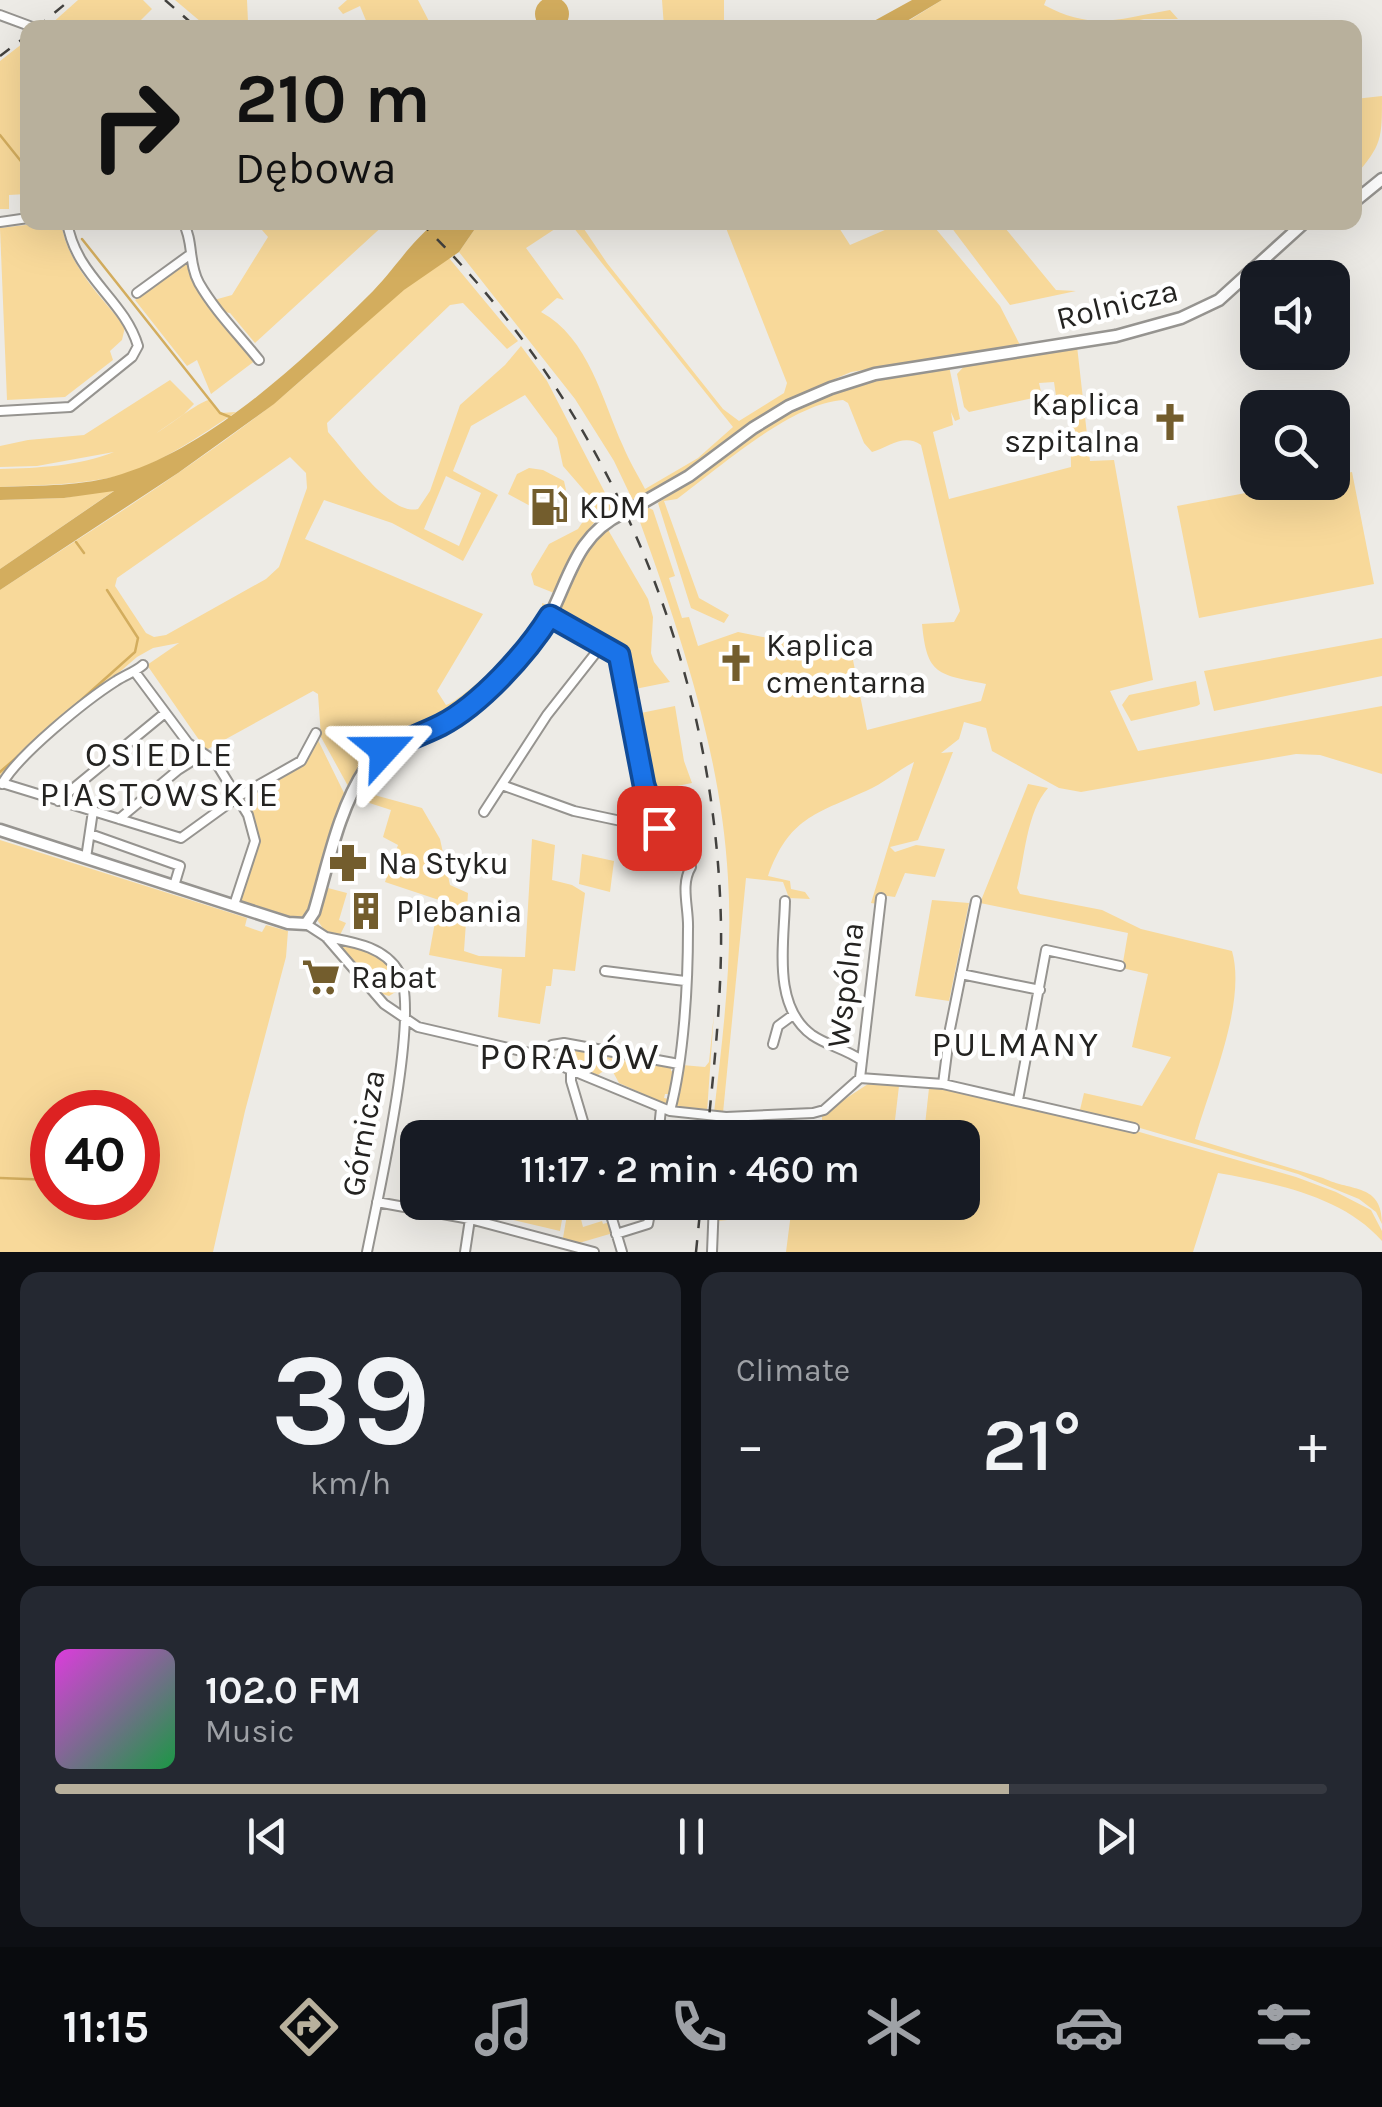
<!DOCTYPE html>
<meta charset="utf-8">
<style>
body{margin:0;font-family:Karla,sans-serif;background:#242831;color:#f1f3f6;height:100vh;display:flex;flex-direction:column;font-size:38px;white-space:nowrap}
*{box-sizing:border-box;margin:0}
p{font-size:32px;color:#9ea1a6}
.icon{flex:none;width:55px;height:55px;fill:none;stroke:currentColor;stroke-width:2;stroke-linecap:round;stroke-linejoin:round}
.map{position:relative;height:1252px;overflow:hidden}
.panel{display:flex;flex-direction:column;gap:20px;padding:20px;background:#0d0f14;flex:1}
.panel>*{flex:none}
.top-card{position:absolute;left:20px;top:20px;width:1342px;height:210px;border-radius:20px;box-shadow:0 10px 40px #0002;background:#b8b09c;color:#111;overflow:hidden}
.tools{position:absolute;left:1240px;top:260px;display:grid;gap:20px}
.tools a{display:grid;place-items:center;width:110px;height:110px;border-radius:20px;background:#171b24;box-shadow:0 10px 40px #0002;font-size:50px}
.speed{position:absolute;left:30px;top:1090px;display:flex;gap:20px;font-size:50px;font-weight:700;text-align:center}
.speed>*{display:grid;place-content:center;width:130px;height:130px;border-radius:50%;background:#171b24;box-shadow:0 10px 40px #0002;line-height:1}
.speed .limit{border:15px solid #d22;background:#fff;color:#111}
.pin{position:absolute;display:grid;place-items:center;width:85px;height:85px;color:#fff;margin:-42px;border-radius:20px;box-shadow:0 5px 15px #0006}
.me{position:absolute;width:110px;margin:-55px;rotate:66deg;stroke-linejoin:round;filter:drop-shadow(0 0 8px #0008)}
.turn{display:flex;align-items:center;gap:35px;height:210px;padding:0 50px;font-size:45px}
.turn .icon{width:130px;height:130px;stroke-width:2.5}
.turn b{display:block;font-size:70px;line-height:85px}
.big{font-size:75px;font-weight:600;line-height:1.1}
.panel .card{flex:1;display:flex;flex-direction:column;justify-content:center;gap:15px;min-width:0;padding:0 35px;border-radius:20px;background:#242831}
.panel .dial{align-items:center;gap:0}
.dial b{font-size:130px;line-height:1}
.song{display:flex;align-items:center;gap:30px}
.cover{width:120px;height:120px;border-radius:15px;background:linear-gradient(135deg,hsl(300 70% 55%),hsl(140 70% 35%))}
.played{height:10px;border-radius:5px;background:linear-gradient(90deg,#b8b09c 75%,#363941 75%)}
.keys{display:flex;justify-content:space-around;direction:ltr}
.heat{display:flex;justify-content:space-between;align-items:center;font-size:55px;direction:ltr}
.panel .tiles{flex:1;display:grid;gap:20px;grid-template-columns:1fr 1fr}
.card:last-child{grid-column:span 2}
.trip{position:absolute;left:400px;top:1120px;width:580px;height:100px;border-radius:20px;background:#171b24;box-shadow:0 10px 40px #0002;font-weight:600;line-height:100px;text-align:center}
.tabs{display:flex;height:160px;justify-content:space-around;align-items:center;background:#090b0e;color:#9ea1a6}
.tabs .icon{width:70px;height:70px}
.tabs .selected{color:#b8b09c}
.tabs b{font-size:45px;color:#f1f3f6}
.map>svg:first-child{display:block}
.green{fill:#f8d99a;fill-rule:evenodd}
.water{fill:#d3ad5e}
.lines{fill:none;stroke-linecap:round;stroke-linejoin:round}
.stream{stroke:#d3ad5e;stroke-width:2.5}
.street-casing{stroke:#969490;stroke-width:12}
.secondary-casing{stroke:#969490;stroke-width:15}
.street{stroke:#fff;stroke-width:8}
.secondary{stroke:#fff;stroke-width:10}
.rail{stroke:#43423f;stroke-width:2.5;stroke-dasharray:12 12;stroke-linecap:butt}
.route-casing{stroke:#114b97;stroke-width:25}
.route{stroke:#1a73e8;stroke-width:18}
.labels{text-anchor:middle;stroke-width:9;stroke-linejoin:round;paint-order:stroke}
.street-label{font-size:32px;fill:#242321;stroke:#fff}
.poi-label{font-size:32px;fill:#242321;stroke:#fff;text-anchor:start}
.neighbourhood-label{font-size:35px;letter-spacing:2.5px;fill:#242321;stroke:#fff}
.quarter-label{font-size:38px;letter-spacing:2.5px;fill:#242321;stroke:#fff}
</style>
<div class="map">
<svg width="1382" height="1252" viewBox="0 0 1382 1252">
<rect width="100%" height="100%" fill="#edebe6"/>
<path class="green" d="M 78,0 L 143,0 L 152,9 L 134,27 L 50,25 Z
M 175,0 L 247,0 L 248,22 L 253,27 L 207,27 Z
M 347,0 L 418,0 L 432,27 L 360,27 L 367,23 L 360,6 L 343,14 L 338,8 Z
M 662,0 L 724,0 L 724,20 L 698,27 L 664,27 Z
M 942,0 L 1046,0 L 1044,5 C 1093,31 1117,19 1170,10 L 1178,19 L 1144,19 L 1104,28 L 897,28 Z
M 27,40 L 27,198 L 26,194 L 9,195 L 9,209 L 0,209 L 0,61 Z
M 1382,96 C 1382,139 1382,145 1355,176 L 1355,99 Z
M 43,223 L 61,223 C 68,265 99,294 125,327 L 122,340 L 110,351 L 113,360 L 65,397 L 7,400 L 0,228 Z
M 256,223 L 386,223 L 255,343 L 230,313 L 224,312 L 214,300 L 232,295 L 268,237 Z
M 479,223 L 564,223 L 526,248 L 564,300 L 557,298 L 541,312 C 589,338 602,400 623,446 C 629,461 638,475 645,489 L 698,458 L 733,427 L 573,227 L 580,223 L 607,263 L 723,409 L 739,421 L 784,393 L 787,383 L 724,223 L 836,223 L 850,245 L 901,223 L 931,223 L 1000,306 L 1020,345 L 851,372 L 793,397 L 742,429 L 674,482 L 634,503 L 614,461 L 575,399 L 459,252 Z
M 948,223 L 1001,223 L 1056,290 L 1076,291 L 1010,305 Z
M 449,258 L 518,341 L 507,349 L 463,303 L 450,305 L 327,423 L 328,432 C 347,453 389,516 418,509 L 430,491 L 460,405 L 505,365 L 521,346 L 547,381 L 615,512 L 605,518 L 598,509 L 600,515 L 579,542 L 554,593 L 534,585 L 531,574 L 549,544 L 578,529 L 595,503 L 563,466 L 557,438 L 525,395 L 471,426 L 453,471 L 498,495 L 463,561 L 392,523 L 324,500 L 305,539 L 483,614 L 437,691 L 446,705 C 462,701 531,635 540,618 C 544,611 543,611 542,603 L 547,605 C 542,636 477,697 450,714 C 409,740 377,737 352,785 L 348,786 L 321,737 L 318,694 L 313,691 L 206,750 L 147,665 L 179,643 L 153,648 L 137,657 L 5,771 L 0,780 L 0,590 C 92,530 186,472 272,405 C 332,357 384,298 449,258 ZM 290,457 L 306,473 L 307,488 L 279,567 L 266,579 L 166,635 L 154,637 L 146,633 L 115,586 L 117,578 ZM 446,476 L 481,493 L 459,546 L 424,529 Z
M 186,260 L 195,283 L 256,360 L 211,394 L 197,360 L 187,366 L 135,300 Z
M 1077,346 L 1090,461 L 1114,460 L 1153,680 L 1110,691 L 1138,751 L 1382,706 L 1382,774 L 1320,755 L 1296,754 L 1081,792 L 1059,788 L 992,751 L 986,728 L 964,722 L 959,739 L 941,753 L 953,752 L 918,840 L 890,847 L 895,852 L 916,845 L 945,849 L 935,877 L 905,873 L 895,897 L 880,895 L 877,904 L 871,903 L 914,762 C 897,771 883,784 866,791 C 815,814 789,818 768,876 L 790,881 L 791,889 L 805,892 L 810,899 L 789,898 L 783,882 L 746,878 L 723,1113 L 714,1113 C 723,1034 733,957 728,878 C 721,752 679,629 636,511 L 645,506 L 653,510 L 675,576 L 669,578 L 682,618 L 689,617 L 698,646 L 738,632 L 852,655 L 867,730 L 981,701 L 986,684 C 938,674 927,676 922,624 L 954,622 L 960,611 L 921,445 C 904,433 889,447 872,452 L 864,443 L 848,403 L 843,400 C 792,403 719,468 677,499 L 664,501 L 699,598 L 729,615 L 724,623 L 691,608 L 658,503 C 669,495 684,487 697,478 C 741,445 781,409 834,390 C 871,377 910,372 949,366 L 960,419 L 955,421 L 951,412 L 953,425 L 933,432 L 949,499 L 1071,467 L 1070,398 L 1056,396 L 1054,382 L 1039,383 L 1042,396 L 969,412 L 964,407 L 957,374 L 967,363 Z
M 170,380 L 194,404 L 184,414 L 155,434 C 169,426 198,402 209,400 L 220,413 L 236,412 C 201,435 159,465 118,476 C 79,485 39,485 0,487 L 0,469 C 39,468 78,466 114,452 L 37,466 L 0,467 L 0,446 L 28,440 L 84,435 Z
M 529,468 L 543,470 L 564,481 L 566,490 L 558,496 L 541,493 L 534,508 L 508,494 L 517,474 Z
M 1352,472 L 1374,584 L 1199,618 L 1177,506 L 1298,483 L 1332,482 L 1333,476 Z
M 118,488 L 0,569 L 0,500 L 64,498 Z
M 607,528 L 648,599 L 653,617 L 651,653 L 654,662 L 670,682 L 630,690 L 625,653 L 560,617 L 557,610 L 586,546 Z
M 1382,638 L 1382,676 L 1214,711 L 1204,671 Z
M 1196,681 L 1200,704 L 1197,706 L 1131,721 L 1122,705 L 1129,695 Z
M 675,706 L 684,761 L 692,783 L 653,791 L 641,749 L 636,714 Z
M 317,738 L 346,797 L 308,911 L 302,918 C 283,920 255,913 241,900 L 258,835 L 247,802 L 251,792 L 306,762 Z
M 1028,784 L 1048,788 C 1026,813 1025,857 1017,888 L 1020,894 L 1102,910 L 1141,929 L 1232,951 C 1247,1004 1209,1088 1195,1139 L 1323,1178 C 1352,1192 1382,1183 1382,1224 L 1376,1212 L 1359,1199 L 1298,1174 L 1116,1121 L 1079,1114 L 1084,1093 L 1142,1106 L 1171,1057 L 1132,1047 L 1148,974 L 1122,968 L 1128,933 L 980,903 Z
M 356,790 L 422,808 L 440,839 L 450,885 L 468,893 L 464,951 L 479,956 L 525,957 L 532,839 L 555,845 L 552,880 L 572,885 L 585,893 L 575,971 L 553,969 L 551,986 L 546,986 L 540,1024 L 498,1017 L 502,969 L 429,955 L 439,900 L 385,882 L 398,845 L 383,837 L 391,810 L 354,798 Z
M 0,840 L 247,918 L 245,926 L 262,932 L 266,925 L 288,931 L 286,957 L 245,1111 L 213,1252 L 0,1252 ZM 138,1112 L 138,1198 L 52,1198 L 52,1112 Z
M 582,854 L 614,861 L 610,892 L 579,884 Z
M 324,887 L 347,893 L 339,920 L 346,923 L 339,937 L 324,930 L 318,921 Z
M 932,900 L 969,903 L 949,1001 L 915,996 Z
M 346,943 C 369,951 398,962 397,991 L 389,996 L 379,993 L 342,947 Z
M 714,1013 L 707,1112 L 677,1109 L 675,1106 L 682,1065 L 705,1067 L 709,1062 Z
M 565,1045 L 607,1057 L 671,1066 L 671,1071 L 676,1072 L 671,1094 L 665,1094 L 664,1098 L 669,1099 L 665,1104 L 619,1083 L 613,1072 L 616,1064 L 608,1059 L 606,1069 L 598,1075 L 561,1060 L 559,1049 Z
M 868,1084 L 899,1086 L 895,1120 L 925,1125 L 929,1088 L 953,1090 L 1136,1131 L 1296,1177 L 1336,1192 L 1371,1210 L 1382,1231 L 1382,1241 C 1343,1196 1274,1183 1218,1173 L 1193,1252 L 786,1252 L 791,1213 L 809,1203 L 962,1202 L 962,1138 L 822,1137 L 822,1114 Z
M 772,1121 L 771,1137 L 722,1138 L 723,1122 Z
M 495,1203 L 565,1203 L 560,1231 L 492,1215 Z
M 569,1203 L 577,1204 L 583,1227 L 602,1221 L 603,1224 L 610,1222 L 613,1233 L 579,1243 L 563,1238 Z
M 718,1203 L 768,1203 L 768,1216 L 717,1221 Z"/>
<path class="water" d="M535 14a17 17 0 1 1 34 0a17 17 0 1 1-34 0Z
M 912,0 L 942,0 L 897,27 L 863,27 Z
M 436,222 L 479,223 L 459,252 L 404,290 L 274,404 L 178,473 L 0,590 L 0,569 L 114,491 L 64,498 L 0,500 L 0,487 C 40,485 83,487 122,474 C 212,446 302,361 368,296 C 392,273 410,242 436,222 Z"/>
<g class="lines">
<path class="stream" d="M 0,135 L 28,170
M 1355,186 L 1362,187
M 82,239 L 220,413 L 230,417
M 76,542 L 84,553
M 61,718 L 135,652 L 138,638 L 107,590
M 0,772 L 33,743
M 0,1178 L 52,1180"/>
<g class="street-casing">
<path id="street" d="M 0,15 L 35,28
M 0,222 L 28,218
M 183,222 C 194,242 188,263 199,283 C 215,311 239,335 259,360
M 137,293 L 188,256
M 0,411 L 70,407 L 132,357 L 138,346 C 124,299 76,277 67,222
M 550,616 L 619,655 L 644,785 L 659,828
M 135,672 L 188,743 L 215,761 L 248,815 L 255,841 L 234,905
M 2,783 L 181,838 L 239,796 L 301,761 L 316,733
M 2,784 C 18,755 86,700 116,681 C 125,675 135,672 143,665
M 502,785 L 574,811 L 687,835 L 691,867 C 680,885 689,908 688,929 C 688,984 684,1058 670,1111
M 58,801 L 165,713
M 484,812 L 547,715 L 602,645
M 119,819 L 178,770 L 203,754
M 90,834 L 180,866 L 174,886
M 86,858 L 93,811
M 785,901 C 784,944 772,1006 812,1035 C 828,1046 846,1049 861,1060
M 306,924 L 326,937 L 384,1004 L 418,1027 L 530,1053 L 670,1111 L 726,1117 L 813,1113 L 824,1110 L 860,1078 L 943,1084 L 1134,1128
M 326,937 C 352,942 384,946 399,972 C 421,1011 377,1201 367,1252
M 605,971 L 685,981
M 961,974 L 1040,990
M 773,1044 L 778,1026 L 793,1015
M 542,1057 L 552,1045 L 564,1043 L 679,1064
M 571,1070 L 571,1081 L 588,1138
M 860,1078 L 881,898
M 943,1084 L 950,1029 L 976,901
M 1018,1100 L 1046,950 L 1120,966
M 658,1138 L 661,1109
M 719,1138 L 721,1117
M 377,1202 L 470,1219 L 594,1252
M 607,1202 L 622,1252
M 616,1234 L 648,1224 L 652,1202
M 465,1252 L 470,1219
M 712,1252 L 714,1202"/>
</g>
<g class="secondary-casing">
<path id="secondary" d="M 1355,201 L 1382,179
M 628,511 L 689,476 L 753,428 L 789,406 L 831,388 L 875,374 L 1116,336 L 1181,318 L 1219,300 L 1305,222
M 0,830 L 288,923 L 306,924 L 314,912 C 328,865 338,810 366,768 C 383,742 418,738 444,723 C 477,705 510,671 534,641 C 569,597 566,540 623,513"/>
</g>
<use href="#street" class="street"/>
<use href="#secondary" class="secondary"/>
<path class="rail" d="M 165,0 L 197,28
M 36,28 L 70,0
M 0,56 L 28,35
M 420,222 C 609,407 716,662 721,925 C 722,996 714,1067 707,1138
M 696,1252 L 701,1202"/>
</g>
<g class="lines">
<g class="route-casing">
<path id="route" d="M 384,750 C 403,741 423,734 441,725 C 480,705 527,653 550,616 L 619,655 L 644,785 L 659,828"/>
</g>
<use href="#route" class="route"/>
</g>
<defs>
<g id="church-bare" transform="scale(3)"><path d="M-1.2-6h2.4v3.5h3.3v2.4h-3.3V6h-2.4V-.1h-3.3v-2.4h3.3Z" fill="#735d2d" stroke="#fff" stroke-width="2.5" paint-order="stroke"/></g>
<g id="fuel-bare" transform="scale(3)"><path d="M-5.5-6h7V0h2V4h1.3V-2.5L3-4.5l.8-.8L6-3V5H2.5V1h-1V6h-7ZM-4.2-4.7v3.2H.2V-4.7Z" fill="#735d2d" stroke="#fff" stroke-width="2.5" paint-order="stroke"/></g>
<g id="pharmacy-bare" transform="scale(3)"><path d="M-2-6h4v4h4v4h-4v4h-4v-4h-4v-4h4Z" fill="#735d2d" stroke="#fff" stroke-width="2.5" paint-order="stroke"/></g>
<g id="building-bare" transform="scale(3)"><path d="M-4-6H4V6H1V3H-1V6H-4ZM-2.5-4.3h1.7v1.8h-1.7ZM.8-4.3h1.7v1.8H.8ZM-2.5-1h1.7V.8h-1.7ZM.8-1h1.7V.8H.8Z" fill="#735d2d" stroke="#fff" stroke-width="2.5" paint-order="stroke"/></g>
<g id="supermarket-bare" transform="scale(3)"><path d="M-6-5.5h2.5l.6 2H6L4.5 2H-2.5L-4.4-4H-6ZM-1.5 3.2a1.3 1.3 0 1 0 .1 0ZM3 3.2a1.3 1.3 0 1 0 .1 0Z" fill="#735d2d" stroke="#fff" stroke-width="2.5" paint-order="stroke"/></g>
</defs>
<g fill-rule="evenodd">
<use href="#church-bare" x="1170" y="422"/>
<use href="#fuel-bare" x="549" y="507"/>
<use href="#church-bare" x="736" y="663"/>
<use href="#pharmacy-bare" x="348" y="863"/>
<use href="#building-bare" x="366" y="911"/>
<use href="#supermarket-bare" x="321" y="977"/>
</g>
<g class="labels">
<g class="street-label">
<text transform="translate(1117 304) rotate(-14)" y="11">Rolnicza</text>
<text transform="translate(845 985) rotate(-83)" y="11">Wspólna</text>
<text transform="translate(363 1133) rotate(-80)" y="11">Górnicza</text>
</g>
<g class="poi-label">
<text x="1140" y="415" text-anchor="end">Kaplica<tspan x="1140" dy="37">szpitalna</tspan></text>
<text x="579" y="518">KDM</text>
<text x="766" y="656">Kaplica<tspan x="766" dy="37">cmentarna</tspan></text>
<text x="378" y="874">Na Styku</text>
<text x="396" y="922">Plebania</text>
<text x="351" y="988">Rabat</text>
</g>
<g class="neighbourhood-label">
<text x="160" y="766">OSIEDLE<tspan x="160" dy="40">PIASTOWSKIE</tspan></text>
<text x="1016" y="1056">PULMANY</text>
</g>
<g class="quarter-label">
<text x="570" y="1069">PORAJÓW</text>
</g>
</g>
</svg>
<div class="tools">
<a><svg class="icon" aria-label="sound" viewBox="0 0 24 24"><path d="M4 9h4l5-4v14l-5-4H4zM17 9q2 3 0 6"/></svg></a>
<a><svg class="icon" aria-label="search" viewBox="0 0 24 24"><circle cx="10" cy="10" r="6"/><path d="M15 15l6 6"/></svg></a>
</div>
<div class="speed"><div class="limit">40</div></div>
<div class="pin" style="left:659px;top:828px;background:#d93025"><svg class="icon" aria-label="arrive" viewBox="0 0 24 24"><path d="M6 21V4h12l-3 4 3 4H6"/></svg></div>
<svg class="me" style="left:384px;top:750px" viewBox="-20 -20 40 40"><path d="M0-17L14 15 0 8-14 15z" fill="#1a73e8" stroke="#fff" stroke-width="4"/></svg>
<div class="trip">11:17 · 2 min · 460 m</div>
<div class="top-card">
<div class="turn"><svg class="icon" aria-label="right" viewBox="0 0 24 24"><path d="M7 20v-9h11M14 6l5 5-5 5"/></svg><div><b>210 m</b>Dębowa</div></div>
</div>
</div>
<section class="panel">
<div class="tiles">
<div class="card dial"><b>39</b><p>km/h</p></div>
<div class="card"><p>Climate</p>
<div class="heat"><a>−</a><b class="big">21°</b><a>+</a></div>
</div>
<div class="card">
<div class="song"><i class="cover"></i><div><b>102.0 FM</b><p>Music</p></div></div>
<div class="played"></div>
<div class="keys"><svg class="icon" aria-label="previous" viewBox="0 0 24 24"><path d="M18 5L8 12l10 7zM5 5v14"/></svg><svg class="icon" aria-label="pause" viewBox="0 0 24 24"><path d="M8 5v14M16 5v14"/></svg><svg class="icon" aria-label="next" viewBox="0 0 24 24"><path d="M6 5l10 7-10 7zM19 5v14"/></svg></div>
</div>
</div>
</section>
<nav class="tabs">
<b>11:15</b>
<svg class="icon selected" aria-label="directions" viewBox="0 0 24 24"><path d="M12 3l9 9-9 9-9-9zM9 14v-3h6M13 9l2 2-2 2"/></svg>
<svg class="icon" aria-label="music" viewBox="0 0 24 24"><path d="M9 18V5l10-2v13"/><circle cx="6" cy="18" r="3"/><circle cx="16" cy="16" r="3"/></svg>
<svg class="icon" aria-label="phone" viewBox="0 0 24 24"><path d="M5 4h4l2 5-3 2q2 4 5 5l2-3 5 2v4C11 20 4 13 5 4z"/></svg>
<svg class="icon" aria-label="climate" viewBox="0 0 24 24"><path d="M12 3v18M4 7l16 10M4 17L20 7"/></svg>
<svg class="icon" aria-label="car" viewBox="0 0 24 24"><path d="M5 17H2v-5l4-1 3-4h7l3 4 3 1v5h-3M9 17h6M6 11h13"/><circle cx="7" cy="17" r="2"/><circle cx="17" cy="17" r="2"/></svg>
<svg class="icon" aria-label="filters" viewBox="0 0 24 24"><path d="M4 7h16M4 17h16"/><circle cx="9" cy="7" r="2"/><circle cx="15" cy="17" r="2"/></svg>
</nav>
